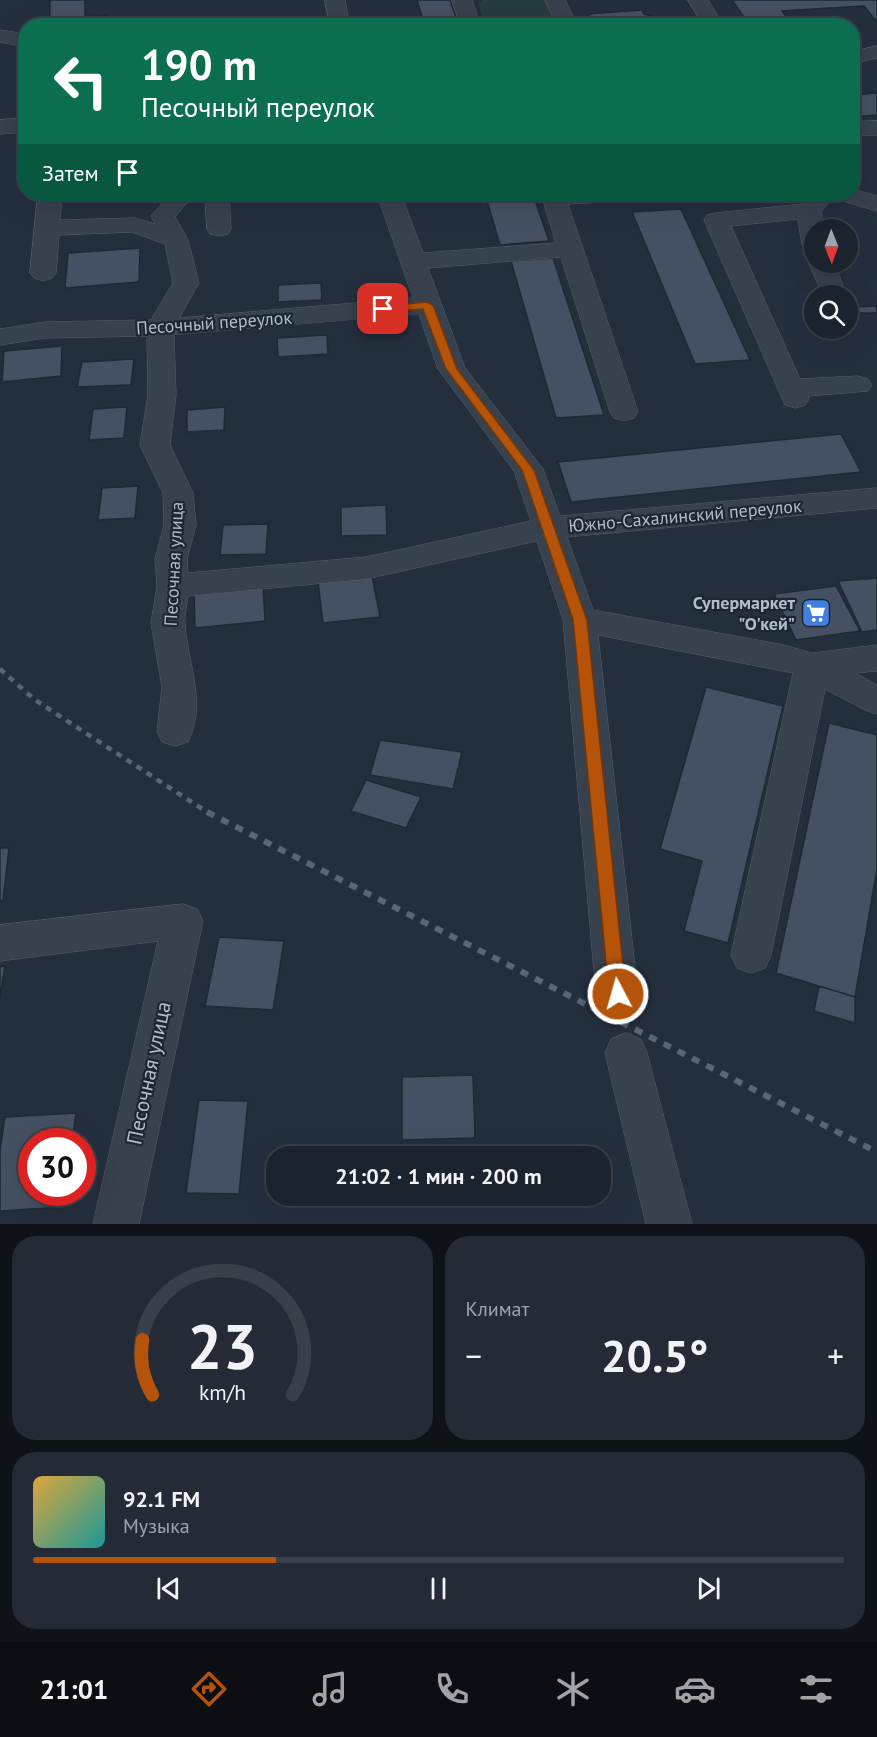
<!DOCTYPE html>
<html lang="ru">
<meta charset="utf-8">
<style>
body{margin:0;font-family:"PT Sans",sans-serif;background:#242b36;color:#f1f3f6;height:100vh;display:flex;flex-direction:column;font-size:22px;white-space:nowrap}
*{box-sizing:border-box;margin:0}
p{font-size:20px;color:#a0a4aa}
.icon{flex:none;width:33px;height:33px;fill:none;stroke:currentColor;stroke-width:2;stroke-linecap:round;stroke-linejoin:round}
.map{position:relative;height:1224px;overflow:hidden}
.drawer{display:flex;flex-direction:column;gap:12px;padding:12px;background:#0f1319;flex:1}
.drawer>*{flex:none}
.guide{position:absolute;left:18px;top:18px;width:842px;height:183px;border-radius:24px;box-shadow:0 6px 24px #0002,0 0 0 2px #39404a;background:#0b6e4f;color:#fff;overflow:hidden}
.needle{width:39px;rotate:179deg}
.controls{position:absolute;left:804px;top:219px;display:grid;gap:12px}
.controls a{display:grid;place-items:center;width:54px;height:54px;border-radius:50%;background:#1b232e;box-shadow:0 6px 24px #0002,0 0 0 2px #39404a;font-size:30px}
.speed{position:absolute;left:18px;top:1128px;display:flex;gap:12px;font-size:30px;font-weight:700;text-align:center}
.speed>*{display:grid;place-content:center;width:78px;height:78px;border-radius:50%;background:#1b232e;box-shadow:0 6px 24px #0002,0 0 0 2px #39404a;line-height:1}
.speed .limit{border:9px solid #d22;background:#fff;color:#111}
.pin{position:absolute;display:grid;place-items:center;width:51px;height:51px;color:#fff;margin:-26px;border-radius:12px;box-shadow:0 3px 9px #0006}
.me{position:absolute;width:66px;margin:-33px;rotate:354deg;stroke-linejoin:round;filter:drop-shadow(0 0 4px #0008)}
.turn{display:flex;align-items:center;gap:21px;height:126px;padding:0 24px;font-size:27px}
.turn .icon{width:78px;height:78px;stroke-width:2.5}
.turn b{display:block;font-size:42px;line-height:51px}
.then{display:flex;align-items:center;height:57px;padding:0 24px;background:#0003;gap:12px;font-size:22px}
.big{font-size:45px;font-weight:700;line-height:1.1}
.drawer .tile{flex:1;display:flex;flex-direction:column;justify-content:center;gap:9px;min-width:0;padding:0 21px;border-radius:24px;background:#242b36}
.drawer .dial{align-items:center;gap:0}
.dial svg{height:156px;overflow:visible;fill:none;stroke:#39404a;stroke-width:7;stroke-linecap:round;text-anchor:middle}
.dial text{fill:#f1f3f6;stroke:none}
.song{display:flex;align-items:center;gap:18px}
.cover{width:72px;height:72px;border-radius:9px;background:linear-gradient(135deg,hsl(40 70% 55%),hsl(180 70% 35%))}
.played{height:6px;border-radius:3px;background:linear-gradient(90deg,#b45309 30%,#39404a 30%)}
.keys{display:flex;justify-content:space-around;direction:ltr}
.heat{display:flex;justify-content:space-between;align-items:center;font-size:33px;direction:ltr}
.drawer .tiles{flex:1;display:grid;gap:12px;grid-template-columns:1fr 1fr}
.tile:last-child{grid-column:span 2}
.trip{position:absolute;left:266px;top:1146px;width:345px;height:60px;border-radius:24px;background:#1b232e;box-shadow:0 6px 24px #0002,0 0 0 2px #39404a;font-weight:700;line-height:60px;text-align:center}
.menu{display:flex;height:96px;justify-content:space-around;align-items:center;background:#0b0e12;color:#a0a4aa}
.menu .icon{width:42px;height:42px}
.menu .selected{color:#b45309}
.menu b{font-size:27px;color:#f1f3f6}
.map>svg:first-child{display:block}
.green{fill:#263c3f}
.building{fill:#455162;stroke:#1f2835;stroke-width:1.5}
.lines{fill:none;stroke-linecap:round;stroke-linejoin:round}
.minor-casing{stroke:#565f6c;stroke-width:1}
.minor{fill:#38414e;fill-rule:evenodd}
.rail-far1{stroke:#5a6575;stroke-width:4.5;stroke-dasharray:6 6;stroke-linecap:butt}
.rail{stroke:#5a6575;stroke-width:6;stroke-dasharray:8 8;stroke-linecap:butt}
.route{fill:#b45309;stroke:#753606;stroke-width:1.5}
.labels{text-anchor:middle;stroke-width:4.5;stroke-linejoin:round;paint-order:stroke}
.street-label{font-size:18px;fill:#b4bcc9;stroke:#1d2633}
.poi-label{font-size:18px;font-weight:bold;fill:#b4bcc9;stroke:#1d2633;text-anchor:end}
.near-street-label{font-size:21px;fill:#b4bcc9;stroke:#1d2633}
</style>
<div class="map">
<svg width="877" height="1224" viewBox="0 0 877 1224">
<rect width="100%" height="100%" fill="#242f3e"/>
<path class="green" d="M 483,0 L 544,0 L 556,25 L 486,25 L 478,4 Z"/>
<path class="building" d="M 50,0 L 85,0 L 85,17 L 107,15 L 108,26 L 72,26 L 72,19 L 50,21 Z
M 417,0 L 450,0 L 459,26 L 425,26 Z
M 732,0 L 877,0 L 877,22 L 864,6 L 782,11 L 793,26 L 750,26 Z
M 642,10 L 644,14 L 655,17 L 662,26 L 594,26 L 588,14 Z
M 877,93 L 877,115 L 852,117 L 852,95 Z
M 485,194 L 533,194 L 549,241 L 500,245 Z
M 685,194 L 732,194 L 734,196 L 688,199 Z
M 681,209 L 750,360 L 695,364 L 632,212 Z
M 140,248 L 139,282 L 65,288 L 68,253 Z
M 553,258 L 604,415 L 556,418 L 511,261 Z
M 321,283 L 322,300 L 278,302 L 278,285 Z
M 876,306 L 877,313 L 858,313 L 855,307 Z
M 327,335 L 328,354 L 278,357 L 277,338 Z
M 62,346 L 61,376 L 2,382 L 4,351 Z
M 134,359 L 131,385 L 77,387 L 82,362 Z
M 127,407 L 124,438 L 89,440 L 93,409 Z
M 225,407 L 224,430 L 187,432 L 187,410 Z
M 841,434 L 861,472 L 571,502 L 558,462 Z
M 138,486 L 135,518 L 98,520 L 102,488 Z
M 386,505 L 387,535 L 341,536 L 341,507 Z
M 268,524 L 266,554 L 220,555 L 223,525 Z
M 372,576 L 380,617 L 323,623 L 318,582 Z
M 877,578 L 877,630 L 862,632 L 838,581 Z
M 263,585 L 265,621 L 195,628 L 194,592 Z
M 836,586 L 860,631 L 796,640 L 774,594 Z
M 706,687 L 783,706 L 728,943 L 684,931 L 702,861 L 660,849 Z
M 829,723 L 877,735 L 877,869 L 855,997 L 776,973 Z
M 380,740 L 462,752 L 453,789 L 370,775 Z
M 366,780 L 421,797 L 406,828 L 351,811 Z
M 0,848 L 9,848 L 3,901 L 0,901 Z
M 219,937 L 284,941 L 273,1010 L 205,1006 Z
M 5,966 L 0,998 L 0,967 Z
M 819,986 L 855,997 L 855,1023 L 814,1011 Z
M 473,1075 L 475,1138 L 402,1140 L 402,1077 Z
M 199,1100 L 248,1101 L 239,1194 L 186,1193 Z
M 76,1113 L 72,1142 L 32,1142 L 32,1192 L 66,1192 L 64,1207 L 0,1211 L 0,1150 L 5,1117 Z"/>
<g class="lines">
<g class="minor-casing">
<path id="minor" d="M 325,0 L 345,0 L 350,26 L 330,26 Z
M 452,0 L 472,0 L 481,26 L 461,26 Z
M 545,0 L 565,0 L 578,26 L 558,26 Z
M 688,0 L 708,0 L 724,26 L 704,26 Z
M 0,30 L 26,34 L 26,47 L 0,42 Z
M 877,46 L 877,58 L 852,64 L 852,52 Z
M 26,118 L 26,132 L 0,134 L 0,120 Z
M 877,121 L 877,135 L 852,136 L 852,122 Z
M 852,189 L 877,196 L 877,211 L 836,199 L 834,196 L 821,212 L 824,230 L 814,230 L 814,252 L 805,250 L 802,245 L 798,219 L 731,226 L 800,379 L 858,376 L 868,379 L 872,385 L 868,391 L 808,396 L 809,399 L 805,405 L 795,408 L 785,405 L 704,220 L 707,215 L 716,213 L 802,204 L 811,194 L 852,194 Z
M 38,194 L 62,194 L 60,220 L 135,218 L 155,224 L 151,216 L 170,194 L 194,194 L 175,217 L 188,240 L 199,283 L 179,318 L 413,298 L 377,194 L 401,194 L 423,253 L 556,243 L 541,194 L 634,194 L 630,199 L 622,201 L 568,204 L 638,412 L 634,418 L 624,421 L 614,418 L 610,412 L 561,257 L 428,268 L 465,368 L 543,469 L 560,516 L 877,488 L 877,508 L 567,537 L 593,610 L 784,645 L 812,653 L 877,645 L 877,671 L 855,673 L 877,685 L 877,714 L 865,710 L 825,689 L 771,955 L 765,968 L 751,973 L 737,968 L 731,955 L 793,673 L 598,635 L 638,994 L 632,1007 L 617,1013 L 602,1007 L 596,994 L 563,620 L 537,541 L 366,579 L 188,596 C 187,605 184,615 185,625 C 188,663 207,705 188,742 L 175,746 L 162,742 L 157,732 L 162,687 L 151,623 L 157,586 L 155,559 L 164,525 L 163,493 L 140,445 L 148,395 L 147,336 L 45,338 L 0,345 L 0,329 L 45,322 L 151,320 L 173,283 L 165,244 L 132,232 L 59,235 L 56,273 L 52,278 L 43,281 L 34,278 L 30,273 ZM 419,314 L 438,369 L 514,471 L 531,521 L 366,557 L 188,573 L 187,559 L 196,525 L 193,493 L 170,445 L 176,395 L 174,335 Z
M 205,194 L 229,194 L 231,229 L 228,234 L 219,236 L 210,234 L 207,229 Z
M 814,256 L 814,262 L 834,262 L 843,286 L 839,291 L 830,294 L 821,291 L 808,262 Z
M 183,904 L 197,909 L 203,921 L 139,1224 L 93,1224 L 158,941 L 0,961 L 0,925 Z
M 626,1033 L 641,1039 L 647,1053 L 692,1224 L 646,1224 L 605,1053 L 611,1039 Z"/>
</g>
<use href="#minor" class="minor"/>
<path class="rail-far1" d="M 0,669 L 35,700 L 210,814"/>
<path class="rail" d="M 207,812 L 877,1152"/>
</g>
<path class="route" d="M 427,302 L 433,305 L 457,369 L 534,470 L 587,620 L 626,994 L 624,1000 L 618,1002 L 611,1000 L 609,994 L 573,620 L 522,470 L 446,369 L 423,309 L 383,312 L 377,309 L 383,306 Z"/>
<defs>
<g id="supermarket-square" transform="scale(1.5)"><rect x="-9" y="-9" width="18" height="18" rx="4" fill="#3f7fe0" stroke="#1d2633"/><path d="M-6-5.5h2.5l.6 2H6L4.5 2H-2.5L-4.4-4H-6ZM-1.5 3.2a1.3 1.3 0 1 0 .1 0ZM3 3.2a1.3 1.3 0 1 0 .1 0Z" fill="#fff"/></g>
</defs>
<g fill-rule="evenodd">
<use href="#supermarket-square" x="816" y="613"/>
</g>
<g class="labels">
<g class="street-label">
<text transform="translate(214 323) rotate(-4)" y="6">Песочный переулок</text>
<text transform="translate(685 516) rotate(-5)" y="6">Южно-Сахалинский переулок</text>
<text transform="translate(174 564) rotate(-87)" y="6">Песочная улица</text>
</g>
<g class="poi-label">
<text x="795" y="609">Супермаркет<tspan x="795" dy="21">"О'кей"</tspan></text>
</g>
<g class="near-street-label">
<text transform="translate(149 1073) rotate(-78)" y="7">Песочная улица</text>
</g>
</g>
</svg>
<div class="controls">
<a><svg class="needle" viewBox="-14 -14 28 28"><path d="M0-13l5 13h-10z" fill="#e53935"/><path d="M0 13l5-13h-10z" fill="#a0a4aa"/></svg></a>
<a><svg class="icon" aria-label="search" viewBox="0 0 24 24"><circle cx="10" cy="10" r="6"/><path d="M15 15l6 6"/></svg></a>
</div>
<div class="speed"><div class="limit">30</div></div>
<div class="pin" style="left:383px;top:309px;background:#d93025"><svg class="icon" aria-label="arrive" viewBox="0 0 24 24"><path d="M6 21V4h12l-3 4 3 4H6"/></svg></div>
<svg class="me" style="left:618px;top:994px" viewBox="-20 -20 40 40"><circle r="17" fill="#b45309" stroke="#fff" stroke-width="3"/><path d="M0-11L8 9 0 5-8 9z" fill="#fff"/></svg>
<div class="trip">21:02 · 1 мин · 200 m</div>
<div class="guide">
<div class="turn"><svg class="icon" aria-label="left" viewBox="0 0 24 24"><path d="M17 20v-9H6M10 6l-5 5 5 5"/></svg><div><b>190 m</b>Песочный переулок</div></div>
<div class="then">Затем<svg class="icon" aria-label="arrive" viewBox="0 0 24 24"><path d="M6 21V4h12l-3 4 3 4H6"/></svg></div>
</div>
</div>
<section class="drawer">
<div class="tiles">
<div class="tile dial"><svg viewBox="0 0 100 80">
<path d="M14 69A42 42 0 1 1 86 69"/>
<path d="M14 69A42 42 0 0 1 9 41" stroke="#b45309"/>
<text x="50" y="56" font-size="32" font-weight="700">23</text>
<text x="50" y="72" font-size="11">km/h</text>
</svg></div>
<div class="tile"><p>Климат</p>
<div class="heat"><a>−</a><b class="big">20.5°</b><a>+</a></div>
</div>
<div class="tile">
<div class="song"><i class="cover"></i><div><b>92.1 FM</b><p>Музыка</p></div></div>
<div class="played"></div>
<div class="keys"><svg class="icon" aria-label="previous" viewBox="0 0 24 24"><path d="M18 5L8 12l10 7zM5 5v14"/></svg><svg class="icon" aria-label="pause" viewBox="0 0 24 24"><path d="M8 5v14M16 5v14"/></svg><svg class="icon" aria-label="next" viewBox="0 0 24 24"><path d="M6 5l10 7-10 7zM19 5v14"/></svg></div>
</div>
</div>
</section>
<nav class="menu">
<b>21:01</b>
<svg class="icon selected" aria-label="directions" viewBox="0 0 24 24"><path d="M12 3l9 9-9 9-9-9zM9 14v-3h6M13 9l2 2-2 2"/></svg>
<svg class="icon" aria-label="music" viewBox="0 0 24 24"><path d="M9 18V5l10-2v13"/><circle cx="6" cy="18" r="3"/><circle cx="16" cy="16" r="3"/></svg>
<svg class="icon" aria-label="phone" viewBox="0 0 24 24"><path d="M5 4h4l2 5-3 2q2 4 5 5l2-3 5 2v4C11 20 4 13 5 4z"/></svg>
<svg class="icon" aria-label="climate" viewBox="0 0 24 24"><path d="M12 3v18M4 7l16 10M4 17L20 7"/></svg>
<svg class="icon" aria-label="car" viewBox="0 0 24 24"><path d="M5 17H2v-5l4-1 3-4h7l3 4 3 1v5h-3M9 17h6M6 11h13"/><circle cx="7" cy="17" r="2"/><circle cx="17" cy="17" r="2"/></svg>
<svg class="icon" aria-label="filters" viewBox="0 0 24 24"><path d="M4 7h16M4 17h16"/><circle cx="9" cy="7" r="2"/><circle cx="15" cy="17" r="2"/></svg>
</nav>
